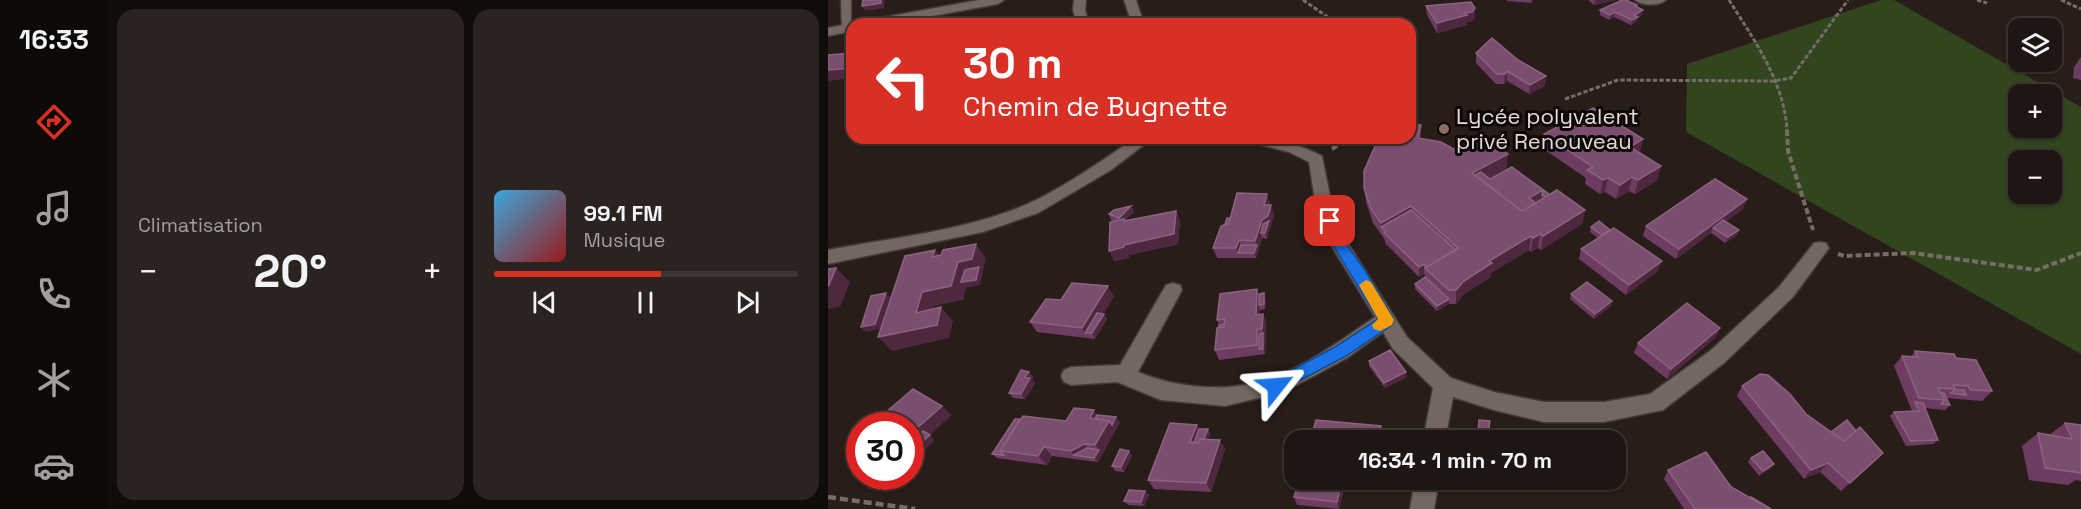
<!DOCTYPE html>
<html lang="fr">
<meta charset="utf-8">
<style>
body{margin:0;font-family:"Space Grotesk",sans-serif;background:#2b2320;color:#f1f3f6;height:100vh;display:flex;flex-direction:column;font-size:22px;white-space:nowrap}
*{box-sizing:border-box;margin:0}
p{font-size:20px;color:#a19f9f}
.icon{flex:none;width:33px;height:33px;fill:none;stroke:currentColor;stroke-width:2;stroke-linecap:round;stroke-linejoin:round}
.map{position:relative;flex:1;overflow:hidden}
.sheet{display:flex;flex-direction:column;gap:9px;padding:9px;background:#100c0a;width:720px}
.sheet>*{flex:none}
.top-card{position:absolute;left:18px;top:18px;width:570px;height:126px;border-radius:18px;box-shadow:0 2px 4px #0004,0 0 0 2px #3c3532;background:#d93025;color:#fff;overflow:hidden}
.buttons{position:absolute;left:1180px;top:18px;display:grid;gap:12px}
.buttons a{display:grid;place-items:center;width:54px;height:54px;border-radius:12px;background:#1e1612;box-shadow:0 2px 4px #0004,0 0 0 2px #3c3532;font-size:30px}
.speed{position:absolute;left:18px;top:412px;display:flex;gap:12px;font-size:30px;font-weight:700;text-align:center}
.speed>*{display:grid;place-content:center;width:78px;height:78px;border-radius:50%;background:#1e1612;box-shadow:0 2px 4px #0004,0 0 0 2px #3c3532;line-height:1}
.speed .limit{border:9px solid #d22;background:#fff;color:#111}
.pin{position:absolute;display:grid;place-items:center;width:51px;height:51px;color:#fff;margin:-26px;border-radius:12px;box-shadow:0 3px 9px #0006}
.me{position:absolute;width:66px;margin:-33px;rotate:62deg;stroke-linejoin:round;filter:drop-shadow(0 0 4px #0008)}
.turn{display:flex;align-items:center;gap:21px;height:126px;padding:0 18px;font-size:27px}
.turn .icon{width:78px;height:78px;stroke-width:2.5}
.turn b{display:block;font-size:42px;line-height:51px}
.big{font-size:45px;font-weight:600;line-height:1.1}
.sheet .widget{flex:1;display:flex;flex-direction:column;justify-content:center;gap:9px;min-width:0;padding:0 21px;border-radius:18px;background:#2b2320}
.song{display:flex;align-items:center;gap:18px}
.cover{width:72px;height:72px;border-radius:9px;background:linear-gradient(135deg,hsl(200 70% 55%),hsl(0 70% 35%))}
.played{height:6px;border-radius:3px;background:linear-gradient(90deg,#d93025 55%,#3c3532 55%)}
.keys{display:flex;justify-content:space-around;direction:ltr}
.heat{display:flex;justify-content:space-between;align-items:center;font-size:33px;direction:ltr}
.sheet .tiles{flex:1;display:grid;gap:9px;grid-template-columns:repeat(2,1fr)}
.trip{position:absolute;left:456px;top:430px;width:342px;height:60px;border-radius:18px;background:#1e1612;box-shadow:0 2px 4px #0004,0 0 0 2px #3c3532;font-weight:600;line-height:60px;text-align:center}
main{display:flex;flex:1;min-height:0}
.tabs{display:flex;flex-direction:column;width:108px;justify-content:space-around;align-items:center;background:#0c0907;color:#a19f9f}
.tabs .icon{width:42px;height:42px}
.tabs .selected{color:#d93025}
.tabs b{font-size:27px;color:#f1f3f6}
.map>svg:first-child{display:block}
.green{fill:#31451e;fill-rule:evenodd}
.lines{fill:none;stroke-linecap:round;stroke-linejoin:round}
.service-casing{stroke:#423a37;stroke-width:3}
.minor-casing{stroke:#423a37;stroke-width:3}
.path-far2{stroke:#766d68;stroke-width:3;stroke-dasharray:4.5 2;stroke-linecap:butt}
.path-far1{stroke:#766d68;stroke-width:4;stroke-dasharray:6 3;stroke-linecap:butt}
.path{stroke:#766d68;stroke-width:4.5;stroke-dasharray:8 4;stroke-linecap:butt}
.service{fill:#746660;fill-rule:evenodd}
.minor{fill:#746660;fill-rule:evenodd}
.wall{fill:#6f3c61}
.shaded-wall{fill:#4d283e}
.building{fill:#7b4d6e;stroke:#8b637e;stroke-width:1.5}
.route{fill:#1a73e8;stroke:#114b97;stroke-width:1.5}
.slow{fill:#f59e0b}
.education-dot{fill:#8d6e63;stroke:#0d0807;stroke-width:2}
.labels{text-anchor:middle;stroke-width:6;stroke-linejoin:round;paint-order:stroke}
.poi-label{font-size:22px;fill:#e2dbd7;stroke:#0d0807;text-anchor:start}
</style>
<main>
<nav class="tabs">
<b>16:33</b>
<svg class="icon selected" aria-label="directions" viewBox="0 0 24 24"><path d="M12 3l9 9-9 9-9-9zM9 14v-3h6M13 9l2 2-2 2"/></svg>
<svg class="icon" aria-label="music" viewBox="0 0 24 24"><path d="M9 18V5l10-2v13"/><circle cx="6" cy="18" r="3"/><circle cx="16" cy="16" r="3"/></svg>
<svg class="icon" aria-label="phone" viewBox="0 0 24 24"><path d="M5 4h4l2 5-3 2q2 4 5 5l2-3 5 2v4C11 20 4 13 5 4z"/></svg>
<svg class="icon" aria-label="climate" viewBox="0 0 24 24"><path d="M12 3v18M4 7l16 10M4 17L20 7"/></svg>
<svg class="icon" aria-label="car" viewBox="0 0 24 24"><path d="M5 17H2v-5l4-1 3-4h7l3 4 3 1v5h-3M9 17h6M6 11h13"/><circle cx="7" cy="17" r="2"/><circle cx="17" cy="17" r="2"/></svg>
</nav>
<section class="sheet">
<div class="tiles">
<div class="widget"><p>Climatisation</p>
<div class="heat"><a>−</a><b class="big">20°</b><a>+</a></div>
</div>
<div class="widget">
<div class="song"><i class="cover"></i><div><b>99.1 FM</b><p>Musique</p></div></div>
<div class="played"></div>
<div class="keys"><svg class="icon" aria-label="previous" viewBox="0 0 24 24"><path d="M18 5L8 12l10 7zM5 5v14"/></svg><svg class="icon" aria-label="pause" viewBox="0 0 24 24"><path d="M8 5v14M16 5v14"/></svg><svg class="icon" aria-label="next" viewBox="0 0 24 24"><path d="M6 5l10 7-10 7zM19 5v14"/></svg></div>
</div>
</div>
</section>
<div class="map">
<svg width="1253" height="509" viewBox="0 0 1253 509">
<rect width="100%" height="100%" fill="#281d18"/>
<path class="green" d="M 1053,0 L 1066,0 L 1253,107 L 1253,354 L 858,132 L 859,64 ZM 1191,94 L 1224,94 L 1224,128 L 1191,128 ZM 1191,160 L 1224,160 L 1224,194 L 1191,194 Z"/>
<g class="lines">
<g class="service-casing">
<path id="service" d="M 13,0 L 23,0 L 23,30 L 14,28 Z"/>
</g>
<g class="minor-casing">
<path id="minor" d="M 151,0 L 176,0 L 170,4 L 61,24 L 35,24 L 41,20 Z
M 246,0 L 258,0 L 257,10 L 261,24 L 249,24 L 245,10 Z
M 296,0 L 308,0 L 316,24 L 304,24 Z
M 807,0 L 838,0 C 831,6 814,6 807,0 Z
M 24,23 L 27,24 L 24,24 L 24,31 L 0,36 L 0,28 Z
M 307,138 L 325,138 L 283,170 L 210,213 L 155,232 L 0,264 L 0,250 C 62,238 140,230 197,205 C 232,190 275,160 307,138 Z
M 415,138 C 445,138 467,142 494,156 L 503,201 L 518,240 L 579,337 L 623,378 L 666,392 L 716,402 L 776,402 L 822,394 L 882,351 L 951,287 L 986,243 L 992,242 L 998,243 L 1001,248 L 965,297 L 896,363 L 835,410 L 776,422 L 716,422 L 666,410 L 625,397 L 617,441 L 595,441 L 605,388 L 565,349 L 555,332 L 519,358 L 456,392 L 397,406 L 333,400 L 289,382 L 243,385 L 236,382 L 233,376 L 236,370 L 243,367 L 292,365 L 338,285 L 345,283 L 352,285 L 354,290 L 310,372 C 351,389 402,393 444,378 C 481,364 515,339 547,317 L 501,242 L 487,201 L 481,162 L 461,152 L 418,141 Z
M 587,480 L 611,480 L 606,509 L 582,509 Z"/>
</g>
<path class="path-far2" d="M 475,0 L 510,24
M 901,0 C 926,40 957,83 959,131
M 1149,0 L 1159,3
M 1233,0 L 1253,9
M 582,77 L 585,80 L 585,95 L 582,97
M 737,99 L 790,80 L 946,81 L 963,78 L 1020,0"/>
<path class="path-far1" d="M 959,130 L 960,151 L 985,230
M 504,149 L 521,138
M 1010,254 L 1016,256 L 1085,253 L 1209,270 L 1253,253"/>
<path class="path" d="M 0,497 L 87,509"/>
<use href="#service" class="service"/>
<use href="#minor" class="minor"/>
</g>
<path class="wall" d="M 679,0 L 704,0 L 704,3 L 679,1 Z
M 761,0 L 788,0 L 766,5 L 761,1 Z
M 809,5 L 809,7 L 814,15 L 810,17 L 809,21 L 803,25 L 786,17 L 781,20 L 772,15 L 772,10 Z
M 598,6 L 647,17 L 644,21 L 639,22 L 639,25 L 609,33 L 599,15 Z
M 648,53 L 717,86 L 701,94 L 679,81 L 676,84 L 668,84 L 648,63 Z
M 1253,57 L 1253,80 L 1245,78 L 1246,67 Z
M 716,134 L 833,166 L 829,180 L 807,194 L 801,191 L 788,199 L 777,192 L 772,194 L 757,184 L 758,178 L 714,148 Z
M 593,139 L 679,168 L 661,178 L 663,179 L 721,194 L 757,210 L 754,224 L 713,250 L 710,248 L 703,252 L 701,250 L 663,273 L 663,277 L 636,294 L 628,304 L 621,304 L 609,311 L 587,289 L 587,284 L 597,277 L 597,275 L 596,274 L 591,277 L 557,243 L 557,240 L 545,223 L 538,202 L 536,188 Z
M 442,204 L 442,205 L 446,215 L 439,239 L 434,238 L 428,258 L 389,258 L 385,248 L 397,224 L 402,218 Z
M 303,206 L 306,212 L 297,220 L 298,221 L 348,211 L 352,221 L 350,244 L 301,255 L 301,258 L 286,261 L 286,221 L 283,220 L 281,214 Z
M 915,209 L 898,221 L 909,235 L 897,243 L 883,233 L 848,259 L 815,236 L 818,226 Z
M 763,227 L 830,271 L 798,295 L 751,259 L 753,249 L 770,238 L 762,232 Z
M 429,289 L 431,294 L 438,299 L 437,309 L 432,310 L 432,309 L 432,314 L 435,314 L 438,324 L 437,354 L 391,360 L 387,350 L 391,327 L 391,325 L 389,320 Z
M 743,294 L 783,306 L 766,319 L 742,299 Z
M 286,296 L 275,314 L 279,319 L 267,339 L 209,332 L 202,322 L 233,300 Z
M 892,328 L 888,337 L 839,379 L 806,353 L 810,343 Z
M 1087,351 L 1128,358 L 1164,391 L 1154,401 L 1119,398 L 1122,405 L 1117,410 L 1097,408 L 1110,440 L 1105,444 L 1078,446 L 1062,416 L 1066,412 L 1084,411 L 1066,366 L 1074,356 L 1083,357 Z
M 541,361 L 579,377 L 557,388 L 541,366 Z
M 201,372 L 205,377 L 204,379 L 207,383 L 197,399 L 185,398 L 181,393 Z
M 914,386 L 978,414 L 1003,432 L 1028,431 L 1055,453 L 1013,491 L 992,472 L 976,479 L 909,396 Z
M 269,415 L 292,422 L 270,462 L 224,456 L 219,465 L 169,458 L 164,454 L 192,419 L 238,421 Z
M 651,420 L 662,421 L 660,439 L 650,438 Z
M 1237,423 L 1253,425 L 1253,481 L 1248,480 L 1240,485 L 1201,480 L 1194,446 L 1210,433 L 1221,435 Z
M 369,425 L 371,429 L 380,429 L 382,434 L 380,439 L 397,449 L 383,492 L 326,489 L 320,480 Z
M 304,455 L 296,472 L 287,471 L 284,466 Z
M 923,458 L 946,464 L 943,468 L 931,476 L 920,462 Z
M 840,470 L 903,487 L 943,509 L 856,509 L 836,479 Z
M 518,480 L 511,509 L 469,505 L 466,497 Z
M 317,491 L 321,495 L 316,506 L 300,505 L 296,501 Z"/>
<path class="shaded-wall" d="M 53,0 L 57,0 L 56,8 L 37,11 L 34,6 Z
M 767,0 L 788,0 L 766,5 Z
M 647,8 L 647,17 L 644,21 L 639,22 L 639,25 L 609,33 L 609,23 L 637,13 Z
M 815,10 L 814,15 L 810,17 L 809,21 L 803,25 L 806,15 Z
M 787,12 L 786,17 L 781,20 L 782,15 Z
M 24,68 L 24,78 L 0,81 L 0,70 Z
M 679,71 L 679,81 L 676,84 L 677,74 Z
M 718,76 L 717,86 L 701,94 L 702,85 Z
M 593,125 L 593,139 L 590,138 Z
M 815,139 L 812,153 L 802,147 Z
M 680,154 L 679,168 L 653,182 L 644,173 Z
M 833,166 L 829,180 L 807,194 L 810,180 Z
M 804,177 L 801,191 L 788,199 L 792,185 Z
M 780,178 L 777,192 L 772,194 L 775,180 Z
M 715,190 L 713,200 L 704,206 L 701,198 Z
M 439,194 L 442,204 L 439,215 L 436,205 Z
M 919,199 L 915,209 L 887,229 L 885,228 L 883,233 L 848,259 L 851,249 Z
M 443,205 L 446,215 L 439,239 L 437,233 L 433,233 L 434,238 L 428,258 L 426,253 L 429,245 L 427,241 L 434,220 Z
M 303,206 L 306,212 L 297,220 L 301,229 L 294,223 L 291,218 Z
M 583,206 L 584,220 L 558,232 L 553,227 L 554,237 L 553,223 Z
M 757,210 L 754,224 L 713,250 L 715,236 Z
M 348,211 L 352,221 L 350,244 L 301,255 L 301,258 L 286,261 L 281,251 L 296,245 Z
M 911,230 L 909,235 L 897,243 L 900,237 Z
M 712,234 L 710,248 L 703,252 L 705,238 Z
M 703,236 L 701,250 L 663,273 L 663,277 L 636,294 L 628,304 L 628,290 L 636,281 L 661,261 Z
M 411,240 L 414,250 L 410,253 L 408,248 Z
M 148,244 L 158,258 L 152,285 L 138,288 L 135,300 L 106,306 L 101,326 L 88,313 L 94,292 L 130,262 Z
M 107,250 L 118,264 L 104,257 Z
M 834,261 L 830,271 L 798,295 L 801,285 Z
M 596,264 L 596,274 L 591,277 L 591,267 Z
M 8,268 L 22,282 L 12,307 L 0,309 L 0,287 Z
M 280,286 L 286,296 L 263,333 L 257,333 L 254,328 Z
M 429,289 L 433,299 L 431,305 L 432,309 L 431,324 L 428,315 Z
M 58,293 L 63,298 L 52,329 L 38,332 L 33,327 Z
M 436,293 L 438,299 L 437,309 L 436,304 Z
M 621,299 L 621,304 L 609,311 L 609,306 Z
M 784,301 L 783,306 L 766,319 L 767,314 Z
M 113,307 L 125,321 L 121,338 L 64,351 L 50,337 Z
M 276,314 L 279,319 L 267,339 L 264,333 Z
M 435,314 L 438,324 L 437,354 L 435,349 L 435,333 L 434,329 Z
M 892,328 L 888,337 L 839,379 L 843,369 Z
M 429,329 L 433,339 L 431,349 L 429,345 Z
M 201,372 L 205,377 L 204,379 L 207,383 L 197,399 L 193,394 L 197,377 Z
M 578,372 L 579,377 L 557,388 L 556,383 Z
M 114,406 L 124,415 L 102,435 L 107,440 L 82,463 L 82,434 Z
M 266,410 L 273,420 L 262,418 Z
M 288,417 L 292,422 L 270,462 L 266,458 L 271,450 L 267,445 L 281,421 Z
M 369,425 L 374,434 L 369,447 L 362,442 Z
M 553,426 L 554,435 L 553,441 L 550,441 Z
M 380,429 L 382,434 L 376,452 L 373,447 Z
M 392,440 L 397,449 L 383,492 L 378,483 Z
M 256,444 L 263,453 L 246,455 L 250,460 L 243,451 Z
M 216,447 L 224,456 L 219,465 L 210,456 Z
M 301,451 L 304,455 L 296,472 L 293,467 Z
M 1000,463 L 992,472 L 976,479 L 983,470 Z
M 946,464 L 943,468 L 931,476 L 935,471 Z
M 514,480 L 518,480 L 511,509 L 509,502 Z
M 317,491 L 321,495 L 316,506 L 313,502 Z"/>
<path class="building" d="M 35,0 L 53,0 L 53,3 L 34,6 Z
M 794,0 L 798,0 L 809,5 L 807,6 L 815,10 L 806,15 L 810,17 L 804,20 L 787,12 L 782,15 L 772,10 Z
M 643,2 L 647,8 L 644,12 L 637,13 L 639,15 L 609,23 L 598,6 Z
M 664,38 L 690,60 L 718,76 L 702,85 L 679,71 L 677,74 L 669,74 L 648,53 Z
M 24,53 L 24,68 L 0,70 L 0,55 Z
M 765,108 L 815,139 L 802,147 L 833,166 L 810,180 L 804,177 L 792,185 L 780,178 L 775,180 L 759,170 L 765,167 L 716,134 Z
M 582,125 L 593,125 L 590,138 L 613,142 L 629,151 L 656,138 L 680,154 L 644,173 L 694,211 L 729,190 L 757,210 L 715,236 L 712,234 L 705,238 L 703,236 L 661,261 L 664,263 L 636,281 L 628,290 L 621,290 L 597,268 L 630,248 L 583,206 L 553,223 L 543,209 L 536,188 L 536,171 L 548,144 L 554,138 L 582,138 Z
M 684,167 L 715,190 L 701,198 L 708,203 L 694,211 L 647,175 L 653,172 L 662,179 Z
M 685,168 L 721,194 L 717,197 L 714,195 L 715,190 Z
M 887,179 L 919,199 L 851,249 L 818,226 Z
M 409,193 L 439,194 L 436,205 L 443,205 L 440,216 L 434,220 L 427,241 L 411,240 L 408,248 L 385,248 L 393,226 L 401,223 Z
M 303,206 L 291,218 L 281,214 L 286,210 Z
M 583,210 L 628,250 L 599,267 L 596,264 L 591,267 L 556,233 L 558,232 L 553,227 Z
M 348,211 L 346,234 L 296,245 L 296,247 L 281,251 L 282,222 L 296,219 L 296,221 Z
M 399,218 L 402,218 L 401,223 L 397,224 Z
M 895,220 L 911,230 L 900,237 L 885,228 Z
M 441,221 L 437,233 L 433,233 L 435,224 Z
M 771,221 L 782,230 L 774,235 L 763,227 Z
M 786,228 L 834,261 L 801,285 L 753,249 Z
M 148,244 L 144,259 L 130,262 L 123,286 L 94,292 L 88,313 L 113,307 L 109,325 L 50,337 L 77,256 L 107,250 L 104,257 L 113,255 L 115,250 Z
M 413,245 L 429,245 L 426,253 L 410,253 Z
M 151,267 L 148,280 L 133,282 L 137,270 Z
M 8,268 L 0,287 L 0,269 Z
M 597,277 L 621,299 L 609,306 L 587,284 Z
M 759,282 L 784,301 L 767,314 L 743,294 Z
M 244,283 L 280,286 L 254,328 L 202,322 L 218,299 L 233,300 Z
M 429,289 L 428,315 L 435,314 L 434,329 L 429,329 L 429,345 L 387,350 L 389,328 L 396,327 L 397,319 L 389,320 L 392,294 Z
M 58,293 L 47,324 L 33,327 L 43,296 Z
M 436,293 L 436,304 L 431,305 L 431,294 Z
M 859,303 L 892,328 L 843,369 L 810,343 Z
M 269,313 L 276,314 L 264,333 L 257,333 Z
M 396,324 L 396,327 L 391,327 L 391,325 Z
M 435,333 L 435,349 L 431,349 L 431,334 Z
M 562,350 L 578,372 L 556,383 L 541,361 Z
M 1087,351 L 1126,354 L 1128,358 L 1148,360 L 1164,391 L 1143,390 L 1140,386 L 1125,385 L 1127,389 L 1110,388 L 1117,400 L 1091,398 L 1074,356 L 1090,357 Z
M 193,370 L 201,372 L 197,377 L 202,378 L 193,394 L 181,393 Z
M 932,374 L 940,375 L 962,394 L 978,414 L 1016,441 L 1032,427 L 1055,453 L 1022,483 L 1000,463 L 983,470 L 914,386 Z
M 85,389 L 114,406 L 82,434 L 82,426 L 42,426 Z
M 1127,390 L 1136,390 L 1138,395 L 1123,393 Z
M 1113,393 L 1116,393 L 1122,405 L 1113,404 L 1117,400 Z
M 1087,402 L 1095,403 L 1110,440 L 1083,441 L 1066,412 L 1091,411 Z
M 246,408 L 266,410 L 262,418 L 281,421 L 267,445 L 256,444 L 243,451 L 216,447 L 210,456 L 172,451 L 195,416 L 238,421 Z
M 269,415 L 288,417 L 284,425 L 281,421 L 267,419 Z
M 187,419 L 192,419 L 172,451 L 176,455 L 164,454 Z
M 488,420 L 553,426 L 550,441 L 482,441 Z
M 651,420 L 662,421 L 660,434 L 650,433 Z
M 1019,420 L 1028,431 L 1016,441 L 1003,432 Z
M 342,423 L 369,425 L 362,442 L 371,443 L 372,439 L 392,440 L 378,483 L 320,480 Z
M 1237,423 L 1253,425 L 1253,473 L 1217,468 L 1210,433 L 1244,439 Z
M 371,429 L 380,429 L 376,439 L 372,439 L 371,443 L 366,443 Z
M 95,431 L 102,435 L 82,453 L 82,443 Z
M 259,448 L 271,450 L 266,458 L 246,455 Z
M 292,449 L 301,451 L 293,467 L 284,466 Z
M 935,451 L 946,464 L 935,471 L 923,458 Z
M 878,452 L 903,487 L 942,509 L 867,509 L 840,470 Z
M 471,480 L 514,480 L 509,502 L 466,497 Z
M 301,490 L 317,491 L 313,502 L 296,501 Z
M 923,497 L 943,509 L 923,498 Z"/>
<path class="route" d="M 502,217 L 507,218 L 516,241 L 538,272 L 566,320 L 564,325 L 518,356 L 448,393 L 443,391 L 440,386 L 443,381 L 507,347 L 550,319 L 503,242 L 496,221 Z"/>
<path class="slow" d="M 538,280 L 543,282 L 566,320 L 564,325 L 552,331 L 546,329 L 544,325 L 550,319 L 531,285 Z"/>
<circle class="education-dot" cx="616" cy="129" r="6"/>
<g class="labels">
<g class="poi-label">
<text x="628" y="124">Lycée polyvalent<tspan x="628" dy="25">privé Renouveau</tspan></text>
</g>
</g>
</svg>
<div class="buttons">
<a><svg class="icon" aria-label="layers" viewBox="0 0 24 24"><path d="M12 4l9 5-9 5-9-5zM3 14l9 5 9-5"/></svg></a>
<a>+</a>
<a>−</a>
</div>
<div class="speed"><div class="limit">30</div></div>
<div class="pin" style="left:502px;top:221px;background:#d93025"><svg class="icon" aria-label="arrive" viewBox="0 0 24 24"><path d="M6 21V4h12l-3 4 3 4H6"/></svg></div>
<svg class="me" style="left:448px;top:386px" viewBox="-20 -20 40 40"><path d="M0-17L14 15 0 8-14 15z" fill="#1a73e8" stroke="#fff" stroke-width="4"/></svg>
<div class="trip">16:34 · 1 min · 70 m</div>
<div class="top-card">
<div class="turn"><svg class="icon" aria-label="left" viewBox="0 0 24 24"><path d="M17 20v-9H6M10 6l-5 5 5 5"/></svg><div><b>30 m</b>Chemin de Bugnette</div></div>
</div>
</div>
</main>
